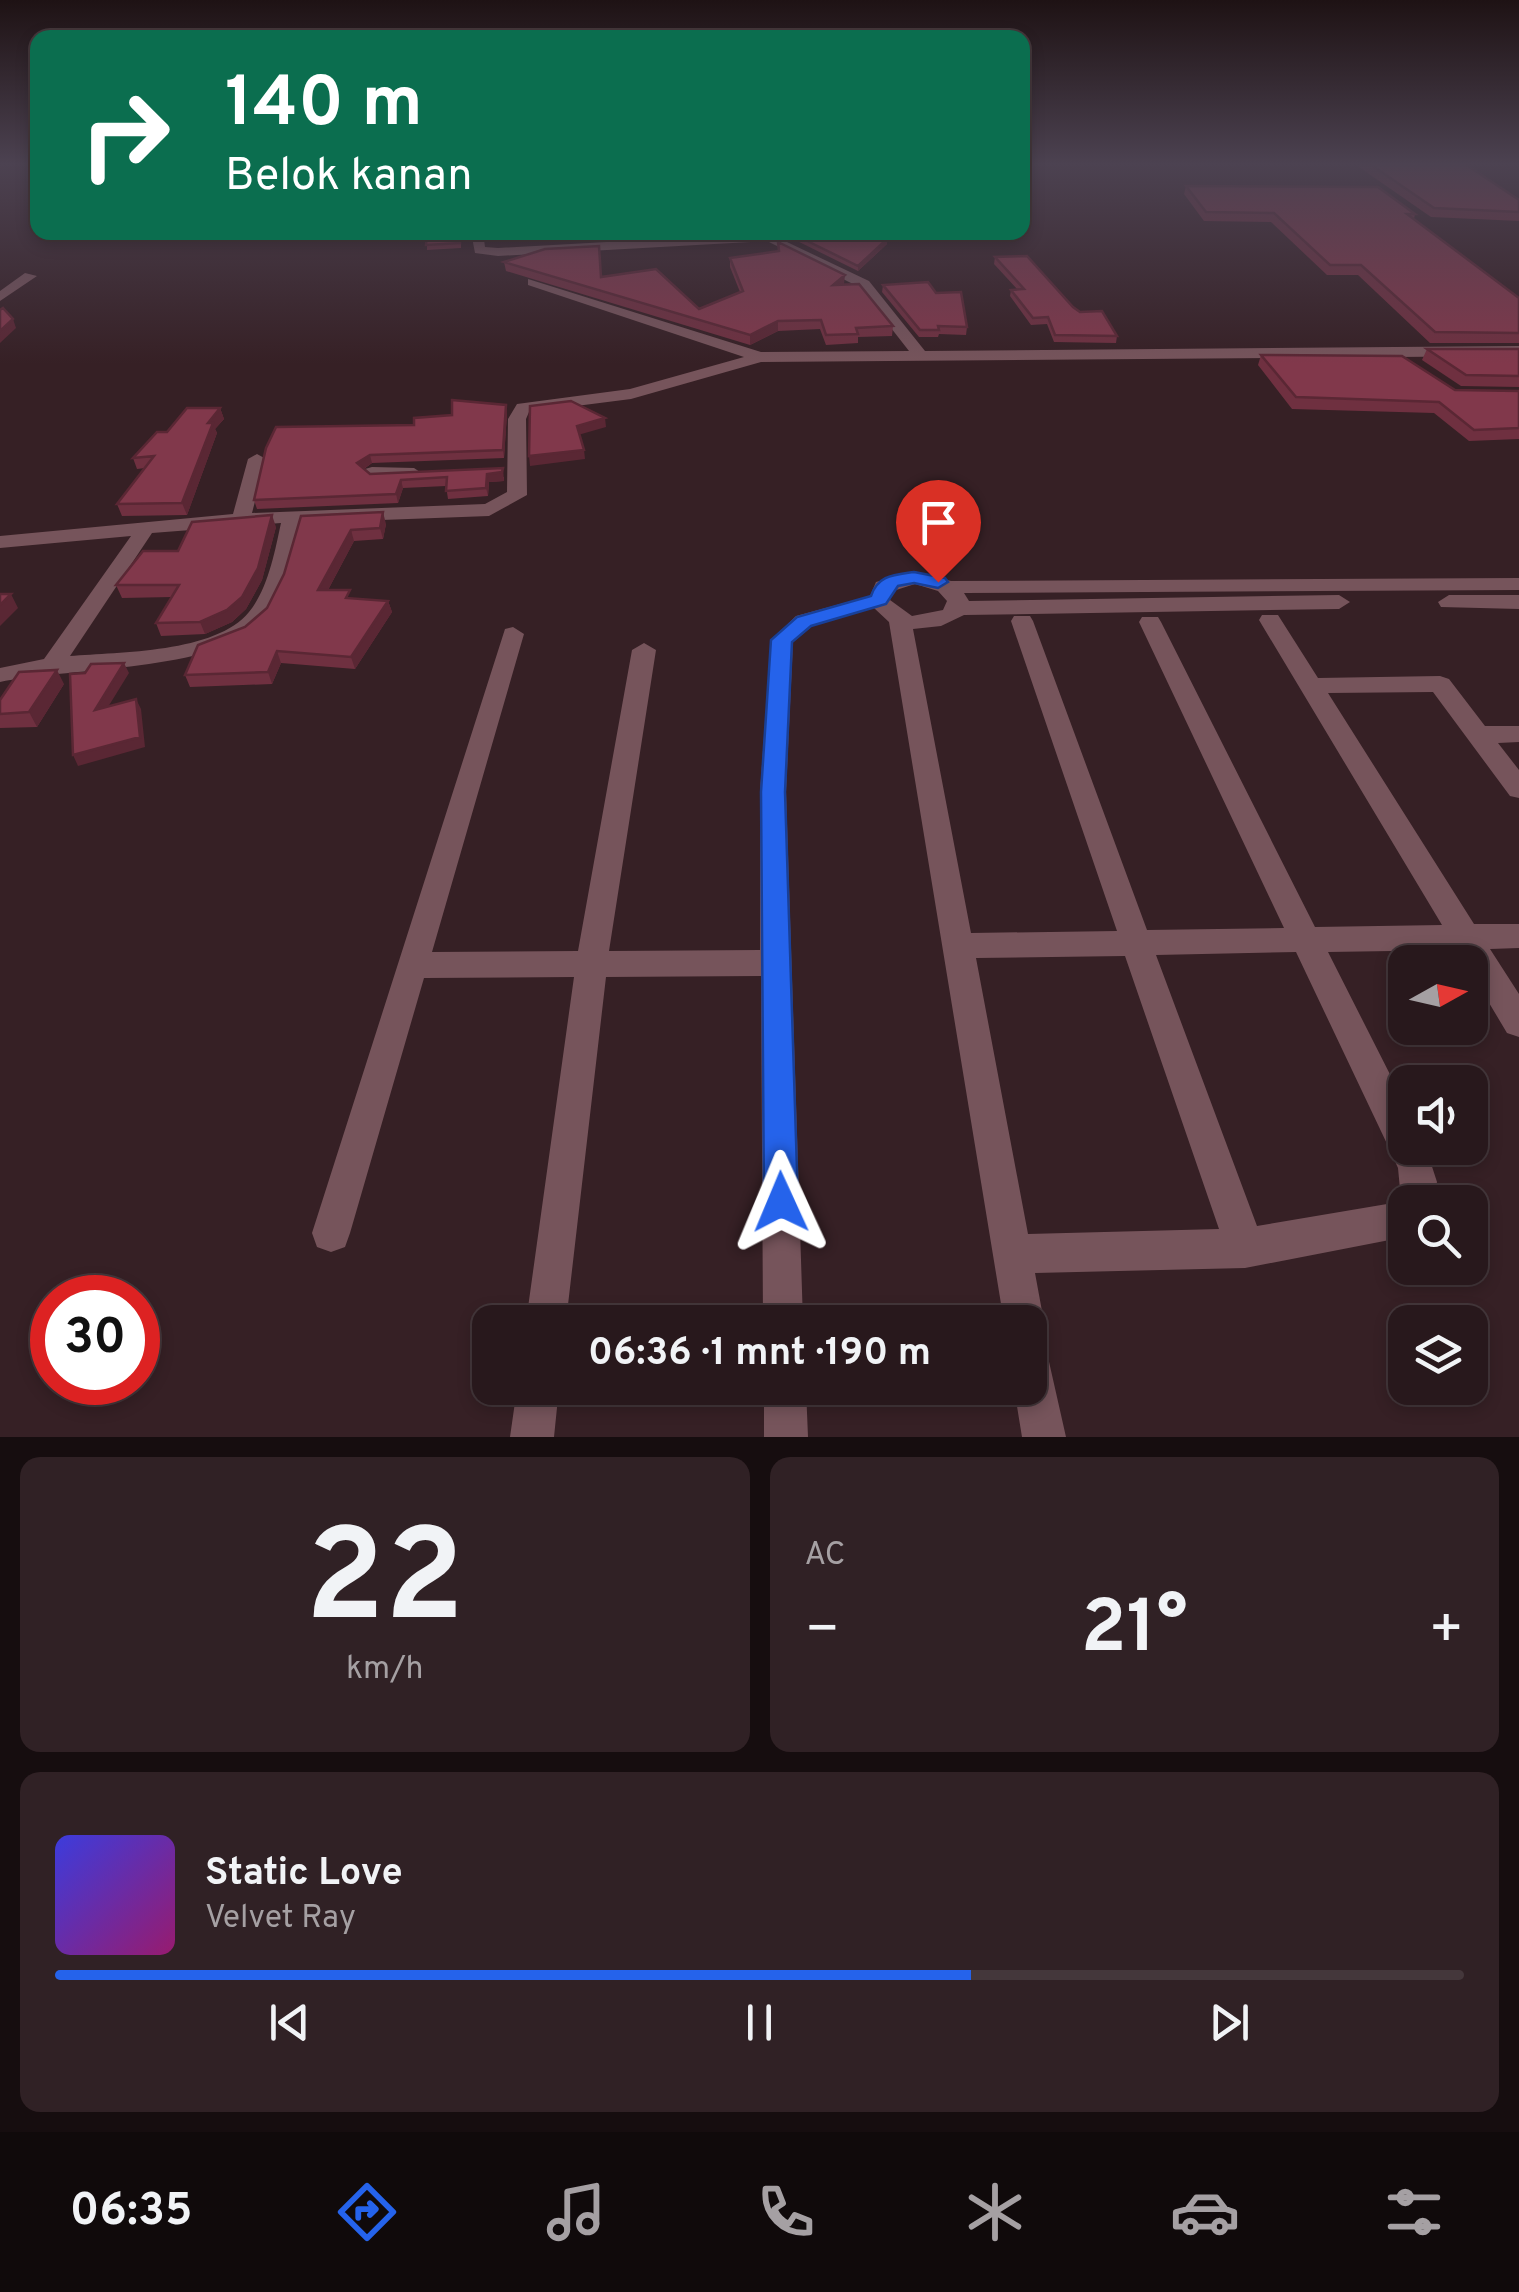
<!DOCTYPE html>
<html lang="id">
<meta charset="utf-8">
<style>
body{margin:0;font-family:Overpass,sans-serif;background:#302125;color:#f1f3f6;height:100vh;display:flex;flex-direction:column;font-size:38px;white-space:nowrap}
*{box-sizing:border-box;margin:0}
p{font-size:32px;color:#a5a0a3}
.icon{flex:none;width:55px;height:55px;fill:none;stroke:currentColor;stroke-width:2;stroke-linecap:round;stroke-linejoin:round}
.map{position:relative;height:1437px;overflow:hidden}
.drawer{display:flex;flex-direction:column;gap:20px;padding:20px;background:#160d0f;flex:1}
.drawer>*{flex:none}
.banner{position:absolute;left:30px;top:30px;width:1000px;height:210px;border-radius:20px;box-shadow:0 5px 15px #0003,0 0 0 2px #44373b;background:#0b6e4f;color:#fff;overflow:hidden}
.needle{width:65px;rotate:82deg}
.fabs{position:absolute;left:1388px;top:945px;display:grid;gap:20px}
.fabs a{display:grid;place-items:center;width:100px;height:100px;border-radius:20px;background:#28181c;box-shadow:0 5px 15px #0003,0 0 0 2px #44373b;font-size:50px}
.speed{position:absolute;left:30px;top:1275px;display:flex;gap:20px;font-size:50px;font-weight:700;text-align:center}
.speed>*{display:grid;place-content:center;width:130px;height:130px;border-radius:50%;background:#28181c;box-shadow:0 5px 15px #0003,0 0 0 2px #44373b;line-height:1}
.speed .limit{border:15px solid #d22;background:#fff;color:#111}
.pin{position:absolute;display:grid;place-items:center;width:85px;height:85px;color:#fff;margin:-102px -42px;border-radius:50% 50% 50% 0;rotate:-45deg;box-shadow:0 0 10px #0007}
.pin .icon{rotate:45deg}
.me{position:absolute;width:110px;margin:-55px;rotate:359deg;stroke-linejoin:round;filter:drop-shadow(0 0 8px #0008)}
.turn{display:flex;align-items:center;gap:35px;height:210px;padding:0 30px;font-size:45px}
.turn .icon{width:130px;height:130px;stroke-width:2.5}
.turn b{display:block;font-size:70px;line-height:85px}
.big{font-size:75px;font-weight:700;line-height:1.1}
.drawer .tile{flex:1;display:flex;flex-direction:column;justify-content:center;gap:15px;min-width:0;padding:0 35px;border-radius:20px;background:#302125}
.drawer .dial{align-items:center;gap:0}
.dial b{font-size:130px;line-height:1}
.song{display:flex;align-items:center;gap:30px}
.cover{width:120px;height:120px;border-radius:15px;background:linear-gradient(135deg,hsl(240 70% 55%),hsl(320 70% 35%))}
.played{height:10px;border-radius:5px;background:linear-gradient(90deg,#2563eb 65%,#44373b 65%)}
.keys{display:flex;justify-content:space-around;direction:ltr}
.heat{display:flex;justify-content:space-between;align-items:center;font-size:55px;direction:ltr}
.drawer .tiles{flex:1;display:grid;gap:20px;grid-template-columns:1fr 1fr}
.tile:last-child{grid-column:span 2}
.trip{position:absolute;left:472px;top:1305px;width:575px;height:100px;border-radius:20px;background:#28181c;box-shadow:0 5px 15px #0003,0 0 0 2px #44373b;font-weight:700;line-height:100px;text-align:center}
.tabs{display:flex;height:160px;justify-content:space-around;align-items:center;background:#100a0b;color:#a5a0a3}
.tabs .icon{width:70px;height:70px}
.tabs .active{color:#2563eb}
.tabs b{font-size:45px;color:#f1f3f6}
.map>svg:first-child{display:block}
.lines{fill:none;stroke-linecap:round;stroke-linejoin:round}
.minor{fill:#76545b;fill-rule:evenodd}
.wall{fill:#6f3040}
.shaded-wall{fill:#5a2734}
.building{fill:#81384b;stroke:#5a2734;stroke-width:2.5}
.route{fill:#2563eb;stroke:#184099;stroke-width:2.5}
</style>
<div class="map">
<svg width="1519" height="1437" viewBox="0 0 1519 1437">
<rect width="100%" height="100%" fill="#362025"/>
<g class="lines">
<path class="minor" d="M 471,232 L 483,232 L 485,247 L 498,248 L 768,233 L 869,281 L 925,351 L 1519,346 L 1519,356 L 761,362 L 631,399 L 529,412 L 526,419 L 527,495 L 489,516 L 301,523 C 294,555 287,591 268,618 C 229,672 65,667 0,682 L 0,668 L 44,659 L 131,536 L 0,548 L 0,536 L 233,514 L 248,459 L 257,454 L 266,459 L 252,513 L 485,504 L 507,492 L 508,419 L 517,404 L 630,389 L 744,357 L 528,285 L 528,279 L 761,352 L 909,351 L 859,287 L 767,241 L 498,256 L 475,253 ZM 281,523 C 275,551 268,589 249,612 C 216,653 119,652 70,656 L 152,533 Z
M 25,273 L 37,276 L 0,301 L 0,291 Z
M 372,467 L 414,468 L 423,474 L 414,480 L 365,477 L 365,469 Z
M 914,571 L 951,581 L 1519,578 L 1519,590 L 964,593 L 969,601 L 1339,595 L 1350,602 L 1339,609 L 964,615 L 941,626 L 913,629 L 971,933 L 1117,931 L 1011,621 L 1014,616 L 1030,616 L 1033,621 L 1147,930 L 1284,928 L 1139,622 L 1142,617 L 1158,617 L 1161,622 L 1315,927 L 1442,925 L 1259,620 L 1262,615 L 1278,615 L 1318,678 L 1440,676 L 1449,679 L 1485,726 L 1519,726 L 1519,742 L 1498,743 L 1519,770 L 1519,798 L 1510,796 L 1433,692 L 1328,693 L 1474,924 L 1519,924 L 1519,948 L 1490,949 L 1519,994 L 1519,1037 L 1507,1033 L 1470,971 L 1470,962 L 1465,962 L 1457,950 L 1328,952 L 1405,1104 L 1405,1148 L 1426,1148 L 1437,1182 L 1432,1202 L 1405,1202 L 1405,1237 L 1245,1268 L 1035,1273 L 1044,1322 L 1038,1336 L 1032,1339 L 1045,1344 L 1066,1437 L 1022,1437 L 1014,1388 L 1030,1388 L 1030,1322 L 1004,1322 L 889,622 L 874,608 L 812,626 L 793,642 L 786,792 L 803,1322 L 763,1322 L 761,976 L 606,977 L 566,1322 L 526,1322 L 574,977 L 424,978 L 350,1233 L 345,1247 L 331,1252 L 317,1247 L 312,1233 L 505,629 L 513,627 L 524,634 L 432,952 L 578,951 L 632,650 L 644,643 L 656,650 L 609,951 L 760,950 L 760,792 L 771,640 L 796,616 L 870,596 L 876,582 ZM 915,584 L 938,591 L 947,601 L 943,610 L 912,616 L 890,600 L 893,591 ZM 1296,952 L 1389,1148 L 1398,1168 L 1400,1189 L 1387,1204 L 1257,1226 L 1156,955 ZM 1125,956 L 1219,1229 L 1028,1234 L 976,958 Z
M 1449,595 L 1519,595 L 1519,609 L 1441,607 L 1438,602 Z
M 517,1388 L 559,1388 L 554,1437 L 510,1437 Z
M 764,1388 L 806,1388 L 808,1437 L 764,1437 Z"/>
</g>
<path class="wall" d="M 1361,162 L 1462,162 L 1519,200 L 1519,221 L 1431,217 L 1359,167 Z
M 1186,186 L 1415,214 L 1414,219 L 1519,298 L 1519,343 L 1430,343 L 1358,275 L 1327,275 L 1271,222 L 1204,221 L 1184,194 Z
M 427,232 L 461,232 L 461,248 L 427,250 Z
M 552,232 L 651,232 L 651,235 L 552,241 Z
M 779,232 L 865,232 L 867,236 L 887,244 L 858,271 Z
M 778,242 L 844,284 L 843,285 L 893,326 L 892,336 L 858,337 L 858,343 L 826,345 L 820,329 L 778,331 L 750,345 L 506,271 L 504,262 L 699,309 L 740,292 L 730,267 L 730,258 L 778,251 Z
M 995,257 L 1117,336 L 1116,343 L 1054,342 L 1047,324 L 1031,325 L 1010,296 L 1011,290 L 1017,289 L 994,264 Z
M 883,285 L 936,293 L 967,327 L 966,335 L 939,334 L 938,337 L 919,337 L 882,292 Z
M 1427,349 L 1519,349 L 1519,387 L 1461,386 L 1422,360 Z
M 1261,355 L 1455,390 L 1519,391 L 1519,439 L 1469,441 L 1434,413 L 1292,409 L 1258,365 Z
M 506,405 L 507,413 L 504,458 L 372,463 L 364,469 L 370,474 L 504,477 L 504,481 L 489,482 L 488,496 L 448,499 L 446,486 L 403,488 L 398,503 L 257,509 L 254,500 L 452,415 Z
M 220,408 L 224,419 L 215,429 L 217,433 L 187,515 L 122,516 L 117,504 L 145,468 L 137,469 L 133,458 L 167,432 Z
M 301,516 L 386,524 L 383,539 L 354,541 L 328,590 L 353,599 L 388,601 L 392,612 L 355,669 L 281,663 L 272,684 L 190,687 L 185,675 L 267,608 L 284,574 Z
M 276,527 L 262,580 L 246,609 L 232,622 L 205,634 L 161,636 L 156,623 L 172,597 L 122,598 L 116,585 L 178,551 Z
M 64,684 L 37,727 L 0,728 L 0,700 Z"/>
<path class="shaded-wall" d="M 887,239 L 887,244 L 858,271 L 858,266 Z
M 845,275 L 844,284 L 833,294 L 833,285 Z
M 13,319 L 16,328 L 0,343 L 0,331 Z
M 778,321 L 778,331 L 750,345 L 750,335 Z
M 506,405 L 507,413 L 504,458 L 503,450 Z
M 220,408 L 224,419 L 215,429 L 217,433 L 187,515 L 182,503 L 208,423 Z
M 605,418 L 606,427 L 578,435 L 577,426 Z
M 584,450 L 585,459 L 530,466 L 529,456 Z
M 370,455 L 372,463 L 359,472 L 357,463 Z
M 503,468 L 504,481 L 489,482 L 488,496 L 486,488 L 487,474 Z
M 401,480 L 403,488 L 398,503 L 396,494 Z
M 383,512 L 386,524 L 383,539 L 380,528 Z
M 272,515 L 276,527 L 262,580 L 246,609 L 232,622 L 205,634 L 200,622 Z
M 351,530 L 354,541 L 322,601 L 318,590 Z
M 11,594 L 18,608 L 0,626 L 0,605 Z
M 388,601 L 392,612 L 355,669 L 351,657 Z
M 277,651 L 281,663 L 272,684 L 268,672 Z
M 124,663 L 129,673 L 100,720 L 95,710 Z
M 57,670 L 64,684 L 37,727 L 29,712 Z
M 136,699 L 141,709 L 145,747 L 78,766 L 73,755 Z"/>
<path class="building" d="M 1367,162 L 1462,162 L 1519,200 L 1519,212 L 1434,208 Z
M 1186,186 L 1378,187 L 1415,214 L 1407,214 L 1519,298 L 1519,333 L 1435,332 L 1361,265 L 1330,265 L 1274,213 L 1206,212 Z
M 427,232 L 460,232 L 460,243 L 426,245 Z
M 552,232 L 598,232 L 552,235 Z
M 789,232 L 865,232 L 867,236 L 887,239 L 858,266 Z
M 778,242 L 845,275 L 833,285 L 859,284 L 893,326 L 856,328 L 858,334 L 826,335 L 821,320 L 778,321 L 750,335 L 504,262 L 545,249 L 599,246 L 601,277 L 656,269 L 699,309 L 743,291 L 730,258 L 779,251 Z
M 1027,256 L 1073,307 L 1080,312 L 1102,311 L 1117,336 L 1055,335 L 1048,317 L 1033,318 L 1011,290 L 1024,289 L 995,257 Z
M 928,282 L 936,293 L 961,292 L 967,327 L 938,326 L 939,330 L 920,330 L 883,285 Z
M 3,308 L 13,319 L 0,331 L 0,310 Z
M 1427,349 L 1519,349 L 1519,376 L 1466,375 Z
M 1261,355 L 1402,356 L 1455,390 L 1519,391 L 1519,428 L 1474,430 L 1439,402 L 1296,397 Z
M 452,400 L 506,405 L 503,450 L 370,455 L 357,463 L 370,474 L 503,468 L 502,472 L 487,474 L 486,488 L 446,491 L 447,477 L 401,480 L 396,494 L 254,500 L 266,448 L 276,427 L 414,425 L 414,418 L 452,415 Z
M 571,401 L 605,418 L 577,426 L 584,450 L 529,456 L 530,406 Z
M 187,408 L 220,408 L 208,423 L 213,423 L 182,503 L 117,504 L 154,456 L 133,458 L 157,432 L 167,432 Z
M 383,512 L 380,528 L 351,530 L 318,590 L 350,590 L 346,598 L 388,601 L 351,657 L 277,651 L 268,672 L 185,675 L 198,645 L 245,627 L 267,608 L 284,574 L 301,516 Z
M 272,515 L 258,568 L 242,597 L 227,610 L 200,622 L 156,623 L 179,585 L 116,585 L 143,551 L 178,551 L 192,522 Z
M 0,594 L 11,594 L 0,605 Z
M 124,663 L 95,710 L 136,699 L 140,737 L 73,755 L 70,674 L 85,673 L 91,664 Z
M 57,670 L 29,712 L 0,714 L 0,700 L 19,672 Z"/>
<linearGradient id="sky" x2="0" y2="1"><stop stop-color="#1e1214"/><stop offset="0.45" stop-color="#4c4251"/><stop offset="1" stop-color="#4c4251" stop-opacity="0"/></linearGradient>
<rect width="1519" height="364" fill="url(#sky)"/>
<path class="route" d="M 914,572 L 945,578 L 948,582 L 938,588 L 914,583 L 898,586 L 886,604 L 811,626 L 792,642 L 785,792 L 798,1202 L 793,1215 L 781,1220 L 769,1215 L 764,1202 L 761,792 L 771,640 L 797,617 L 871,596 C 878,575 894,575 914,572 Z"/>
</svg>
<div class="fabs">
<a><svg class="needle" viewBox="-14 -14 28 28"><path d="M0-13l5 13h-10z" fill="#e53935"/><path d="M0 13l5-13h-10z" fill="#a5a0a3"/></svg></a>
<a><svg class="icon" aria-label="sound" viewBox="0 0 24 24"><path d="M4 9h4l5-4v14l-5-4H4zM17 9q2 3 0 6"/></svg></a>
<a><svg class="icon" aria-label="search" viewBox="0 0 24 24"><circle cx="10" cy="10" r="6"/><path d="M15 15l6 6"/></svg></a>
<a><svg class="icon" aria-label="layers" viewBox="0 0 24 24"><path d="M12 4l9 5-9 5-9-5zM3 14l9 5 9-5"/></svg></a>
</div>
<div class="speed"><div class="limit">30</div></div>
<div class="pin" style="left:938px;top:582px;background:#d93025"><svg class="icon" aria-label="arrive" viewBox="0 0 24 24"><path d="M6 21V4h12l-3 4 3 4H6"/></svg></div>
<svg class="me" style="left:781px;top:1202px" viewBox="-20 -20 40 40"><path d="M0-17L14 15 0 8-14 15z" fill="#2563eb" stroke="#fff" stroke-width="4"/></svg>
<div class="trip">06:36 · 1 mnt · 190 m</div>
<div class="banner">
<div class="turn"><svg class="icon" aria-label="right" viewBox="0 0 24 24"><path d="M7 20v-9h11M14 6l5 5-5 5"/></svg><div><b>140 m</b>Belok kanan</div></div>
</div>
</div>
<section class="drawer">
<div class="tiles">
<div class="tile dial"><b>22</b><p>km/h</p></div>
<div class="tile"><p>AC</p>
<div class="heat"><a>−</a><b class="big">21°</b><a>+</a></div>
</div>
<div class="tile">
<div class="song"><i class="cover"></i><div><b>Static Love</b><p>Velvet Ray</p></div></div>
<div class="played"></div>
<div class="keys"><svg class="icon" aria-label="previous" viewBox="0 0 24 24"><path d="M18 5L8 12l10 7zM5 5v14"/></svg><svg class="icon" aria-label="pause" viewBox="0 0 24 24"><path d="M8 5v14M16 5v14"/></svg><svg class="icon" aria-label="next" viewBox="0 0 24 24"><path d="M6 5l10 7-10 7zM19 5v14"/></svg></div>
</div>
</div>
</section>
<nav class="tabs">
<b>06:35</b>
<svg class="icon active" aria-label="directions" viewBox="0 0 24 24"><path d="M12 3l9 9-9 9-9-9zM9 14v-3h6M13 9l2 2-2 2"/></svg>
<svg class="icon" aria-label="music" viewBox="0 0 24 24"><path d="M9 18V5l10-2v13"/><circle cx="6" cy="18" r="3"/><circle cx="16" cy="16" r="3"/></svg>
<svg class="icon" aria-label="phone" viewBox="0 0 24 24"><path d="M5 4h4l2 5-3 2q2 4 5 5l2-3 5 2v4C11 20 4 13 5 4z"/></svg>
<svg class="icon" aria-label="climate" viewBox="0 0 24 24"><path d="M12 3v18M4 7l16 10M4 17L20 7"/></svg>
<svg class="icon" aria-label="car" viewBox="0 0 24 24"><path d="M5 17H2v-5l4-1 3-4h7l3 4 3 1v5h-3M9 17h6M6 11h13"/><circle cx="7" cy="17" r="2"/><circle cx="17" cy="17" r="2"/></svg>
<svg class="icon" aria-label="filters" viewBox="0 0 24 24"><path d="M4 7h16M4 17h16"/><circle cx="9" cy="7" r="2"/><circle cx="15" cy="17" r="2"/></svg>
</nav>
